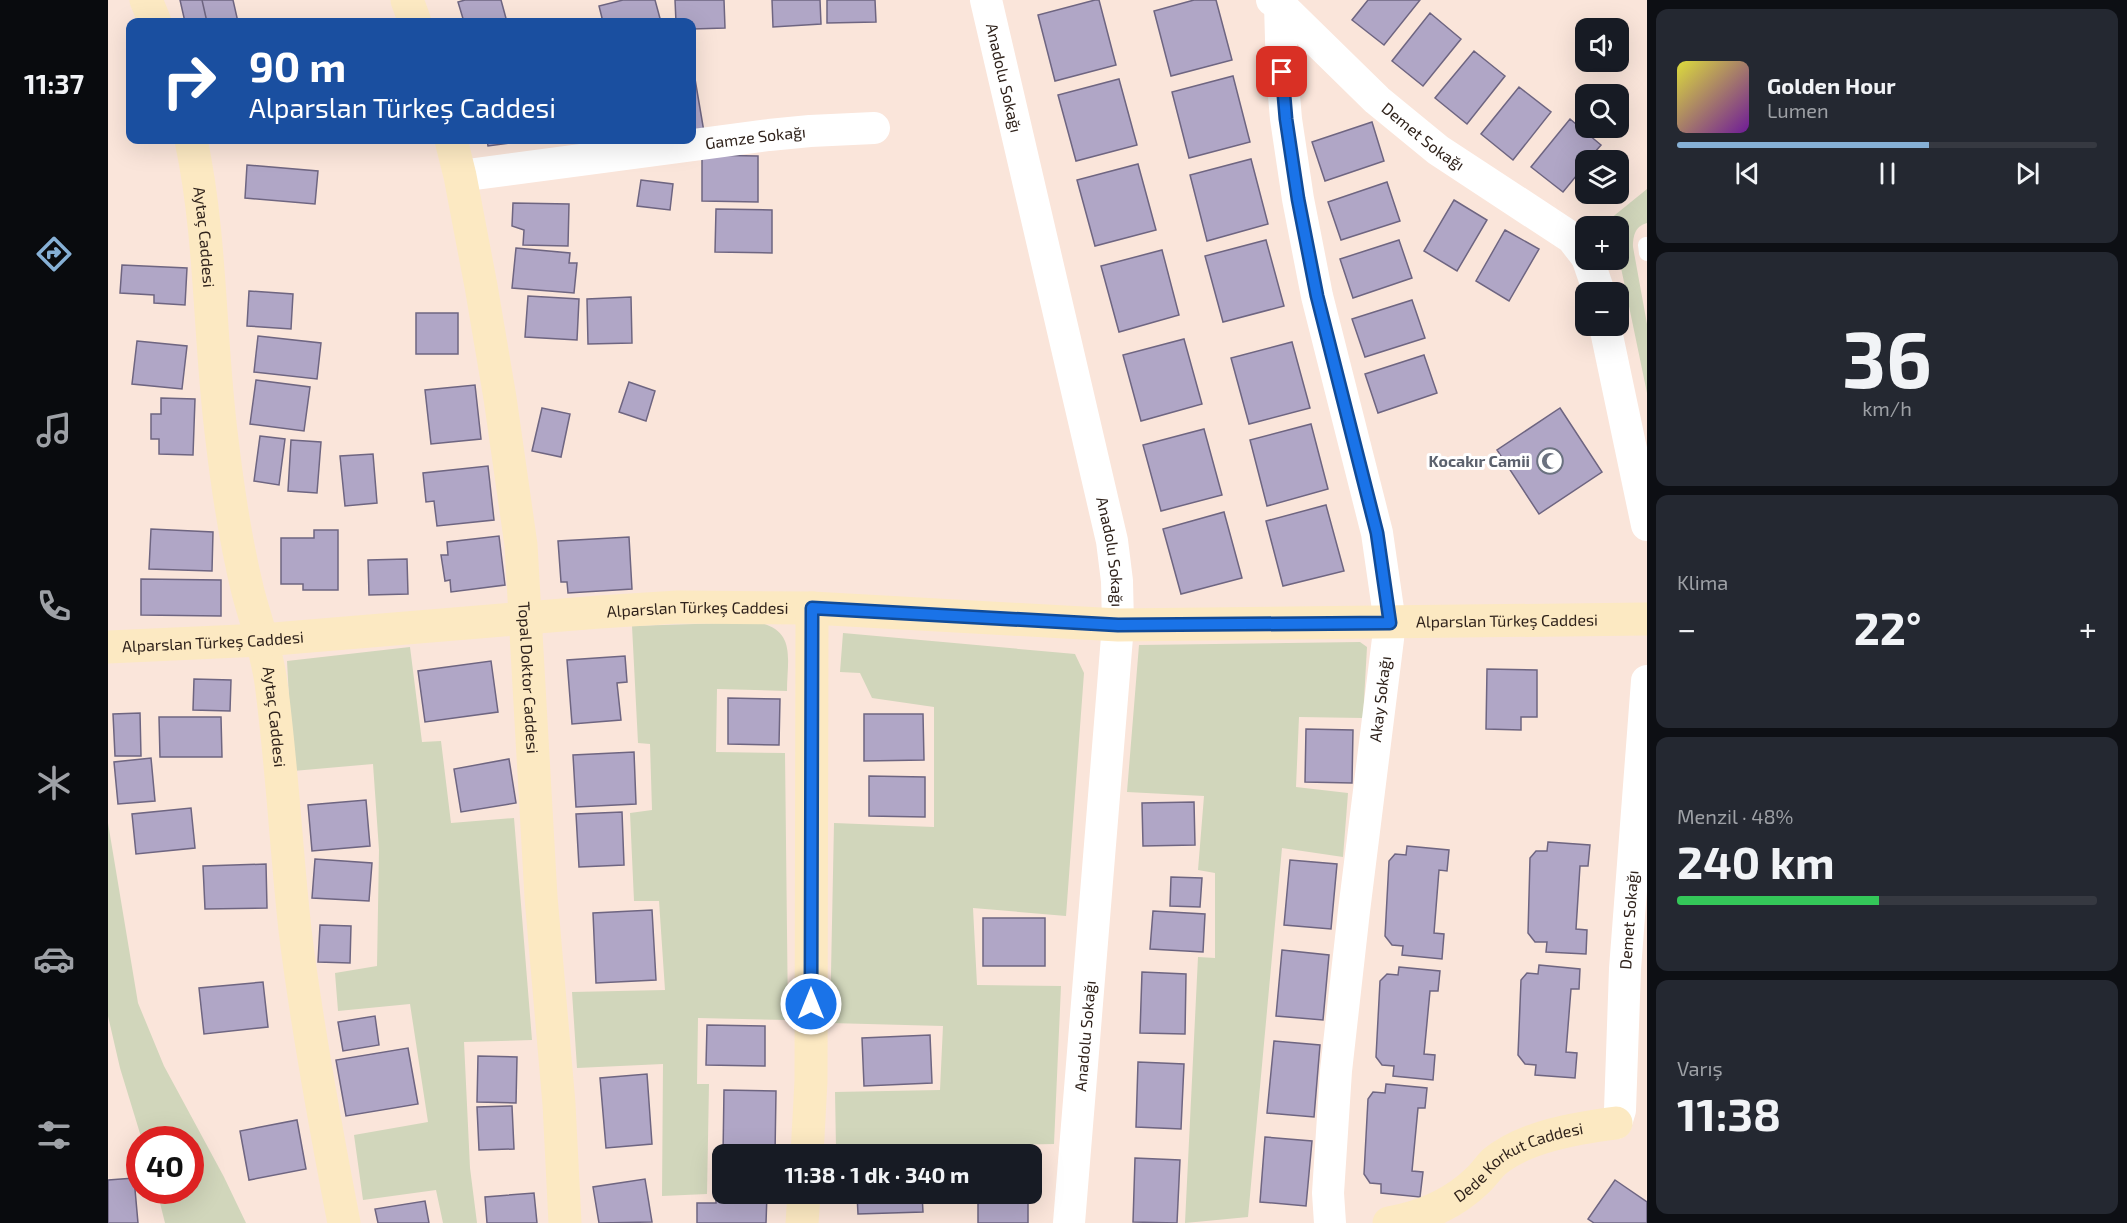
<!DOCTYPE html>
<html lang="tr">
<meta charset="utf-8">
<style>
body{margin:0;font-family:"Exo 2",sans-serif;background:#242831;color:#f1f3f6;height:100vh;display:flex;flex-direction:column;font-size:22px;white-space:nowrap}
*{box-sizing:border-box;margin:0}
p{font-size:20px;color:#9ea1a6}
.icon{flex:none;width:33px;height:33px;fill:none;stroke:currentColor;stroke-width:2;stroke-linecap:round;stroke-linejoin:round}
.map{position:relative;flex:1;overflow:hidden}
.panel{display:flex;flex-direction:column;gap:9px;padding:9px;background:#0d0f14;width:480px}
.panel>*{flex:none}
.banner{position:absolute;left:18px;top:18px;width:570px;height:126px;border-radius:12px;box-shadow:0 6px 24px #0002;background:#1a4fa0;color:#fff;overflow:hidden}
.tools{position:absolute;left:1467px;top:18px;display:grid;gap:12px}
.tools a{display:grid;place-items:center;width:54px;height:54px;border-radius:12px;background:#171b24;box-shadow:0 6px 24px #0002;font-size:30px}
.speed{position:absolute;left:18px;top:1126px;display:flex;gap:12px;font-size:30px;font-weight:700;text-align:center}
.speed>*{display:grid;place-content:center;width:78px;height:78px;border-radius:50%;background:#171b24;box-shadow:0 6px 24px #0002;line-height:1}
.speed .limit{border:9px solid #d22;background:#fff;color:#111}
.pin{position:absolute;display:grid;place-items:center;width:51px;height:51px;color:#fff;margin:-26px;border-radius:12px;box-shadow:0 3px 9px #0006}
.me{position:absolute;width:66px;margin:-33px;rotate:0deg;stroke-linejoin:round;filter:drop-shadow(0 0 4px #0008)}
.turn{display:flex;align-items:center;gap:21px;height:126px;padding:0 24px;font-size:27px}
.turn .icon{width:78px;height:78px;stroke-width:2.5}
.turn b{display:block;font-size:42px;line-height:51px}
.big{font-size:45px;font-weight:700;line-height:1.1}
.panel .widget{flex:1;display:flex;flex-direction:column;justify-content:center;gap:9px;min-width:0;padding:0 21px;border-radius:12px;background:#242831}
.panel .dial{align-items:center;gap:0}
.dial b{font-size:78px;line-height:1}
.song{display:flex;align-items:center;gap:18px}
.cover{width:72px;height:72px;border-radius:9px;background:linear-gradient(135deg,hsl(60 70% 55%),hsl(280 70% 35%))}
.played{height:6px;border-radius:3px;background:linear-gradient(90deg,#86b0d5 60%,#363941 60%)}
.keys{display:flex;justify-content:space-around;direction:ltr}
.heat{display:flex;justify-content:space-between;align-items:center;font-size:33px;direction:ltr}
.charge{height:9px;border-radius:4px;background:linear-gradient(90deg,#34c759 48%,#363941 0)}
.trip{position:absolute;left:604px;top:1144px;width:330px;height:60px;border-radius:12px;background:#171b24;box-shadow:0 6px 24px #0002;font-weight:700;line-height:60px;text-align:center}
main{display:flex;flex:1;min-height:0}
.dock{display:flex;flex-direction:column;width:108px;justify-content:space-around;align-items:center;background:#090b0e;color:#9ea1a6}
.dock .icon{width:42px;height:42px}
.dock .selected{color:#86b0d5}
.dock b{font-size:27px;color:#f1f3f6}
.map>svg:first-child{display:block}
.green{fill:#d1d6bb}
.building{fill:#b0a6c6;stroke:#6e6581;stroke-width:1.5}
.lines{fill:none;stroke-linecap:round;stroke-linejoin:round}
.lane{stroke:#fff;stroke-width:16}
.street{stroke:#fff;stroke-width:32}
.secondary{stroke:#fce9c2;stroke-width:33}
.route-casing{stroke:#114b97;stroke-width:15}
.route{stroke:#1a73e8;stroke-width:10}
.labels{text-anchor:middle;stroke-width:6;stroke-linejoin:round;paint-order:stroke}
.street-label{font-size:16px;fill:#30231c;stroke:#fff}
.worship-label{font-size:16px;font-weight:bold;fill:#5b616d;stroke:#fff;text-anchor:end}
</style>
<main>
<nav class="dock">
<b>11:37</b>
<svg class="icon selected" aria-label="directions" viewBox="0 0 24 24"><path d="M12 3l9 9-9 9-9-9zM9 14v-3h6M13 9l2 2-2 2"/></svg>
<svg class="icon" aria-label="music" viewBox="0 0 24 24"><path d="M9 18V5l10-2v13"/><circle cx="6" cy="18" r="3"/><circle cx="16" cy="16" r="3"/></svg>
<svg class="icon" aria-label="phone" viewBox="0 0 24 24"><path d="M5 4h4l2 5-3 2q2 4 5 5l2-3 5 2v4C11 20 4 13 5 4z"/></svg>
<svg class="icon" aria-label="climate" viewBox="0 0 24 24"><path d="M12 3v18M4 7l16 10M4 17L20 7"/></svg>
<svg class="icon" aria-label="car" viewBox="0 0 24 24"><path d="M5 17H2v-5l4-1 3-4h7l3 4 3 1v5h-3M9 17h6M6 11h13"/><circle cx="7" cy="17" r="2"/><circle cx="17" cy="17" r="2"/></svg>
<svg class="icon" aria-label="filters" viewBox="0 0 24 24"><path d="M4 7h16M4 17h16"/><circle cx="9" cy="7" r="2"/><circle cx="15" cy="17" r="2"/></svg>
</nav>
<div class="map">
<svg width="1539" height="1223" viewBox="0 0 1539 1223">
<rect width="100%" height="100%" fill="#fae5da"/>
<path class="green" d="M 1539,189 L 1539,223 C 1527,226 1525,236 1525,247 L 1539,324 L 1539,393 L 1511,258 L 1510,226 L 1504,226 L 1502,219 Z
M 649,622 C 689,630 679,659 679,691 L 609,689 L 608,752 L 677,753 L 680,1020 L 590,1018 L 589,1084 L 601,1084 L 599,1194 L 554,1196 L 555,1064 L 469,1068 L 464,992 L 557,990 L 551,901 L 526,901 L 522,813 L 544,810 L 542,744 L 530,743 L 524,626 Z
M 735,633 L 967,654 L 976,673 L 958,916 L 865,908 L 869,985 L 953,986 L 946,1144 L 728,1148 L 727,1092 L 832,1090 L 835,1026 L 722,1023 L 726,823 L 826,827 L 826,707 L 764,698 L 752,673 L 732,672 Z
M 1252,642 L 1259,647 L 1255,718 L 1191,717 L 1188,787 L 1240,793 L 1235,857 L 1174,848 L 1140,1217 L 1077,1223 L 1090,957 L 1107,958 L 1107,873 L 1090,870 L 1096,796 L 1019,792 L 1031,645 Z
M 302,647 L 314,742 L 333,741 L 343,823 L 406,818 L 424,1040 L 356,1042 L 362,1168 L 369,1223 L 335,1223 L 328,1190 L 255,1200 L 246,1135 L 320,1122 L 302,1004 L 230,1011 L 227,973 L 269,966 L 271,850 L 265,764 L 185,771 L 179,661 Z
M 0,823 L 30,1003 L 56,1066 L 116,1177 L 138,1223 L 57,1223 L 49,1191 L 82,1191 L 82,1140 L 34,1140 L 12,1068 L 0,1016 Z"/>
<path class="building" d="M 72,0 L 94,0 L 99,22 L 77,22 Z
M 94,0 L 125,0 L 130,22 L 99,22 Z
M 357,0 L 393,0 L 399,22 L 356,22 L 350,2 Z
M 515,0 L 547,0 L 553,22 L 495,22 L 491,6 Z
M 567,0 L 616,0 L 617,28 L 584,29 L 584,22 L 568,22 Z
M 664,0 L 712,0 L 713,24 L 665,27 Z
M 719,0 L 767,0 L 768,22 L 719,23 Z
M 987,0 L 991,0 L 1008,65 L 947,81 L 930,15 Z
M 1086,0 L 1108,0 L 1124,60 L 1063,76 L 1046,11 Z
M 1260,0 L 1312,0 L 1276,45 L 1244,20 Z
M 1322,13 L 1353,39 L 1315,86 L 1284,61 Z
M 1366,51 L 1397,76 L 1359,124 L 1327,98 Z
M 1125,76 L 1142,142 L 1081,158 L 1064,92 Z
M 587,79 L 596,132 L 584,134 L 584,80 Z
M 1011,79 L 1029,145 L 968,161 L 950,95 Z
M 1411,87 L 1443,112 L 1405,160 L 1373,134 Z
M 1462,119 L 1493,145 L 1480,160 L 1478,160 L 1478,164 L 1455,192 L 1423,167 Z
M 1264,122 L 1276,161 L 1217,181 L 1204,142 Z
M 379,140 L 425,140 L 380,146 Z
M 594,155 L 650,156 L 650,202 L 594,201 Z
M 1143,159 L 1160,224 L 1099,241 L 1082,175 Z
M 1030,164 L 1048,230 L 987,246 L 969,180 Z
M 139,165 L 210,171 L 207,204 L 137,198 Z
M 533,180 L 565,184 L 562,210 L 529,206 Z
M 1279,182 L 1292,221 L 1233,240 L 1220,202 Z
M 1346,200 L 1379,220 L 1349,271 L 1316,251 Z
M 405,203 L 461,204 L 460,246 L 415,245 L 416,230 L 404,226 Z
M 608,209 L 664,210 L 664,253 L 607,252 Z
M 1397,230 L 1431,249 L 1401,301 L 1368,281 Z
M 1158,240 L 1176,306 L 1115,322 L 1097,256 Z
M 1291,240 L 1304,278 L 1245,298 L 1232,259 Z
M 408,248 L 462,253 L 461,263 L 469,263 L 466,293 L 404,288 Z
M 1054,250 L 1071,315 L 1011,332 L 993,266 Z
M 14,265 L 79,268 L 77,305 L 46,303 L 46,295 L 12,293 Z
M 141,291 L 185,294 L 183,329 L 139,326 Z
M 420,296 L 471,299 L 469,340 L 417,337 Z
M 523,297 L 524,343 L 480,344 L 479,299 Z
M 1304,300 L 1317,338 L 1257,357 L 1244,319 Z
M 308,313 L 350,313 L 350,354 L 308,354 Z
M 150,336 L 213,343 L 209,379 L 146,372 Z
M 1076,339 L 1094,404 L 1033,421 L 1015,355 Z
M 29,341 L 79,346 L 74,389 L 24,384 Z
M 1184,342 L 1202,408 L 1141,424 L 1123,358 Z
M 1316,355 L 1329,393 L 1270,413 L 1257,374 Z
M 148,380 L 202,387 L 196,431 L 142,424 Z
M 521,382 L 547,391 L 538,421 L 511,412 Z
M 367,385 L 373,439 L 323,444 L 317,390 Z
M 53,398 L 87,399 L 85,455 L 51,454 L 51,439 L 43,439 L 43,414 L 53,414 Z
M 434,408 L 462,414 L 453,457 L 424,451 Z
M 1452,408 L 1494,472 L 1431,514 L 1389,450 Z
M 1203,424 L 1220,489 L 1159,506 L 1142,440 Z
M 1096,429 L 1114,495 L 1053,511 L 1035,445 Z
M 152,436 L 177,439 L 171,485 L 146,481 Z
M 183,440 L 213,442 L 209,493 L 180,491 Z
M 265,454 L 269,503 L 237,506 L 232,456 Z
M 380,466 L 386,520 L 329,526 L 326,501 L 318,502 L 315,473 Z
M 1218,505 L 1236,571 L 1175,586 L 1158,521 Z
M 1116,512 L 1134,578 L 1073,594 L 1055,529 Z
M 43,529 L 105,532 L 104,571 L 41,569 Z
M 206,530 L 230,530 L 230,590 L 195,590 L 195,584 L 173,584 L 173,538 L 206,538 Z
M 391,536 L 397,585 L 343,592 L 342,580 L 337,581 L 333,555 L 340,555 L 339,542 Z
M 521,537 L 524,589 L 460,593 L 459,582 L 453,582 L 450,541 Z
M 299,559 L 300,594 L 261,595 L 260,560 Z
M 33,579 L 113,580 L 113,616 L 33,615 Z
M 517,656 L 519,682 L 509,683 L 513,720 L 464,724 L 459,660 Z
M 383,661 L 390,712 L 317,722 L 310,671 Z
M 1379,669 L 1429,670 L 1429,717 L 1413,717 L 1413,730 L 1378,729 Z
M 86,679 L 123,680 L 122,711 L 85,710 Z
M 620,698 L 672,699 L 671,745 L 620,744 Z
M 32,713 L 33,756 L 7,756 L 5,714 Z
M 756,714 L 815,714 L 816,760 L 756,761 Z
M 51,717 L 113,717 L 114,757 L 52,757 Z
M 1198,729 L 1245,730 L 1244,783 L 1197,782 Z
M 526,752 L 528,804 L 468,807 L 465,755 Z
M 43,758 L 47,801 L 10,804 L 6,762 Z
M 401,759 L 408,803 L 353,812 L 346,769 Z
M 761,776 L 817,777 L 817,817 L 761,816 Z
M 258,800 L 262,846 L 204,851 L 200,805 Z
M 1086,802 L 1087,845 L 1035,846 L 1034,803 Z
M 83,808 L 87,848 L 28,854 L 24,814 Z
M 514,812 L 516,865 L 471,867 L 468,814 Z
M 1440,842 L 1482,845 L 1480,866 L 1472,866 L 1468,929 L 1479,930 L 1478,954 L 1438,952 L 1439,942 L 1427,942 L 1420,933 L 1422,858 L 1428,851 L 1439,851 Z
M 1299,846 L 1341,850 L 1339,871 L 1331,870 L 1326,933 L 1336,934 L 1334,959 L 1294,955 L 1295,946 L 1284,945 L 1277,936 L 1281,861 L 1287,854 L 1298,855 Z
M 207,859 L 264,863 L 261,901 L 204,898 Z
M 1182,860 L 1229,864 L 1223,929 L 1176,925 Z
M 158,864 L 159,908 L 97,909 L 95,866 Z
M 1063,877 L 1094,878 L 1092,907 L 1062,906 Z
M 544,910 L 548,980 L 488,983 L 485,913 Z
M 1045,911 L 1097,914 L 1095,952 L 1042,949 Z
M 875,918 L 937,918 L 937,966 L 875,966 Z
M 212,925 L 243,926 L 242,963 L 210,962 Z
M 1174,950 L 1221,955 L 1215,1020 L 1168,1016 Z
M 1431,965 L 1472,969 L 1471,989 L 1463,989 L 1458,1052 L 1469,1053 L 1467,1078 L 1427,1075 L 1428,1065 L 1417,1064 L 1410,1055 L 1413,980 L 1419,973 L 1430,974 Z
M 1291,967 L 1332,971 L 1330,991 L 1322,991 L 1316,1054 L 1327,1055 L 1325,1080 L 1285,1076 L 1286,1066 L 1274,1065 L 1268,1057 L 1272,981 L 1279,974 L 1290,975 Z
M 1034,972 L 1078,974 L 1077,1034 L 1032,1033 Z
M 155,982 L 160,1027 L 96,1034 L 91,988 Z
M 267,1016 L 271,1045 L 235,1051 L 230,1022 Z
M 599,1025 L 657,1026 L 657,1066 L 598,1065 Z
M 822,1035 L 824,1083 L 756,1086 L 754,1038 Z
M 1166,1041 L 1212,1045 L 1206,1117 L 1159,1113 Z
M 300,1048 L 310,1104 L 238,1116 L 228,1060 Z
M 370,1056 L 409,1057 L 408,1103 L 369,1102 Z
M 1030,1062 L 1076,1064 L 1073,1129 L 1028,1127 Z
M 539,1074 L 544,1144 L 498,1148 L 492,1078 Z
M 1278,1084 L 1319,1088 L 1317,1108 L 1310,1108 L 1304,1171 L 1315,1172 L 1312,1197 L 1273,1193 L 1273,1184 L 1262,1183 L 1256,1174 L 1260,1099 L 1265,1092 L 1277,1093 Z
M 616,1090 L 668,1091 L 667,1155 L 615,1155 Z
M 404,1106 L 406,1149 L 371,1150 L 369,1107 Z
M 189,1120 L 198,1169 L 141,1180 L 132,1131 Z
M 1157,1137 L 1204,1141 L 1198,1206 L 1152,1202 Z
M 1027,1158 L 1072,1160 L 1069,1223 L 1025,1222 Z
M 26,1178 L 30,1223 L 0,1223 L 0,1180 Z
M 537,1179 L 544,1222 L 491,1223 L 485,1187 Z
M 1507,1180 L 1539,1202 L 1539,1223 L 1486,1223 L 1480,1219 Z
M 426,1193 L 429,1223 L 379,1223 L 377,1197 Z
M 608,1193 L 659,1194 L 658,1223 L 589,1223 L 589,1203 L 608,1203 Z
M 749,1194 L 814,1194 L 815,1212 L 750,1214 Z
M 870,1194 L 920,1194 L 920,1223 L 870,1223 Z
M 317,1201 L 321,1223 L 270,1223 L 267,1209 Z"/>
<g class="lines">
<path class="lane" d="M 1538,245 L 1539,253"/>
<g class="street">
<path id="s1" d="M 878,0 L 1004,541 L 1009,581 L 1010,625 L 961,1223"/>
<path id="s2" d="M 1164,0 L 1172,5 L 1269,100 L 1330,150 L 1464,238 L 1478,256"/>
<path d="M 1172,5 L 1174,72 L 1178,119 L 1190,199 L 1209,296 L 1269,533 L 1282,623 L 1246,911 L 1228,1071 L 1220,1193 L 1222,1223"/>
<path id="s3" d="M 352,176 L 661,135 L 702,131 L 766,128"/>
<path d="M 1480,260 L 1491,292"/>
<path d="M 1497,326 L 1539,525"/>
<path id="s4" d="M 1508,1123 L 1512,1110 L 1517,969 L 1539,681"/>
</g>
<g class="secondary">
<path d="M 38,0 L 47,22"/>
<path d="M 299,0 L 307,22"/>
<path id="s5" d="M 83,140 C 104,239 101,340 114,440 C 120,491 128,543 140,592 C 148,622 159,652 163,683 C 174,765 178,848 187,930 C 199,1028 217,1125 236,1223"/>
<path id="s6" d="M 343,140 L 352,176 L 373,286 L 392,398 L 413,545 L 433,897 L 451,1104 L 457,1223"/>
<path id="s7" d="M 0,647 L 154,640 L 491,612 L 570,607 L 704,608 L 1010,625 L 1539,619"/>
<path d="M 699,1155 L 703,1081 L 704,608"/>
<path d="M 694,1223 L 696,1194"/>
<path id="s8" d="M 1281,1223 C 1315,1217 1346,1204 1371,1179 C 1376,1174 1381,1167 1386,1162 C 1417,1136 1470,1128 1508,1123"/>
</g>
</g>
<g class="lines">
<g class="route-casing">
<path id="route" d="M 703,1004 L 704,608 L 1010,625 L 1282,623 L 1269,533 L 1209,296 L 1190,199 L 1178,119 L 1174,72"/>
</g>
<use href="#route" class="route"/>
</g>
<defs>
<g id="mosque-ring" transform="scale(1.35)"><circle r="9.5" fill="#fff" stroke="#6b7280" stroke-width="1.5"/><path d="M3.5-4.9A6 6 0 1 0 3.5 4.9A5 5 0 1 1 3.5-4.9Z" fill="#6b7280"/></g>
</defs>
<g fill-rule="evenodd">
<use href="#mosque-ring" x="1442" y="461"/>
</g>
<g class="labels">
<g class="street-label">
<text dy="6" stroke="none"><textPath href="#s1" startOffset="80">Anadolu Sokağı</textPath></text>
<text dy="6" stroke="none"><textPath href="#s2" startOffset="204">Demet Sokağı</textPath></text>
<text dy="6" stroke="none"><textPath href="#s3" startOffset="298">Gamze Sokağı</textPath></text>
<text dy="6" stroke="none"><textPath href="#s5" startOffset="98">Aytaç Caddesi</textPath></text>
<text dy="6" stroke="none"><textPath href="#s1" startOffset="566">Anadolu Sokağı</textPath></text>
<text dy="6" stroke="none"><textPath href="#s7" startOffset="591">Alparslan Türkeş Caddesi</textPath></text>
<text dy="6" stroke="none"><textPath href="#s7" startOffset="1401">Alparslan Türkeş Caddesi</textPath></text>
<text dy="6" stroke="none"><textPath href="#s7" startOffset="105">Alparslan Türkeş Caddesi</textPath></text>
<text dy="6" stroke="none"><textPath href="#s6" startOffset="544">Topal Doktor Caddesi</textPath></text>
<text transform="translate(1272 699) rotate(-83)" y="6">Akay Sokağı</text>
<text dy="6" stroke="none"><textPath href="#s5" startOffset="584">Aytaç Caddesi</textPath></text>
<text dy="6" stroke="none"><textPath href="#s4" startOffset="204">Demet Sokağı</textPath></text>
<text transform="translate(977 1036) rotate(-85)" y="6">Anadolu Sokağı</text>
<text dy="6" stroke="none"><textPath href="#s8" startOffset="146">Dede Korkut Caddesi</textPath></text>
</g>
<g class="worship-label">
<text x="1422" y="467">Kocakır Camii</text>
</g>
</g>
</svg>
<div class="tools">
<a><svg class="icon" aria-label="sound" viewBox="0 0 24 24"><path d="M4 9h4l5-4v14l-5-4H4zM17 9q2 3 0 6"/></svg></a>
<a><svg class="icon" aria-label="search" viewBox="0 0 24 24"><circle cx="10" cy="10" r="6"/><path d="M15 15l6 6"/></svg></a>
<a><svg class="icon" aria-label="layers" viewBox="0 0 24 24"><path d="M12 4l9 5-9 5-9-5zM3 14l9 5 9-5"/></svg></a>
<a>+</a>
<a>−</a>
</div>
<div class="speed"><div class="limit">40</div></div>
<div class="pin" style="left:1174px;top:72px;background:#d93025"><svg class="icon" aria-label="arrive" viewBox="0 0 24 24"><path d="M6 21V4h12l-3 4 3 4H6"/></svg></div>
<svg class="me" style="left:703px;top:1004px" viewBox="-20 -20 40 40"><circle r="17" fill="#1a73e8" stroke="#fff" stroke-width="3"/><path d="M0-11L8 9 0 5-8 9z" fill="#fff"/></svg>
<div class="trip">11:38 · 1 dk · 340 m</div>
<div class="banner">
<div class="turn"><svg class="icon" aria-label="right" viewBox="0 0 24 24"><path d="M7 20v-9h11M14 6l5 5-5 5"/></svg><div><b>90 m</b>Alparslan Türkeş Caddesi</div></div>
</div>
</div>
<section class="panel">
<div class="widget">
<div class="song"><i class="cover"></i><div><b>Golden Hour</b><p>Lumen</p></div></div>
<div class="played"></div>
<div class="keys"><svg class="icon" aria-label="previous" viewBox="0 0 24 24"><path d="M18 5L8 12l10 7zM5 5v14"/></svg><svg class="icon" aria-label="pause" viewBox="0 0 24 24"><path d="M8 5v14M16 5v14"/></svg><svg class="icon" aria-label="next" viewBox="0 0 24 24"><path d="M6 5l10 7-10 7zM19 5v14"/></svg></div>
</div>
<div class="widget dial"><b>36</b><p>km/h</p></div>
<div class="widget"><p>Klima</p>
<div class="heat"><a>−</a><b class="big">22°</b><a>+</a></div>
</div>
<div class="widget"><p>Menzil · 48%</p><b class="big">240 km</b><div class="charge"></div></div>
<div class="widget"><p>Varış</p><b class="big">11:38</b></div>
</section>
</main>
